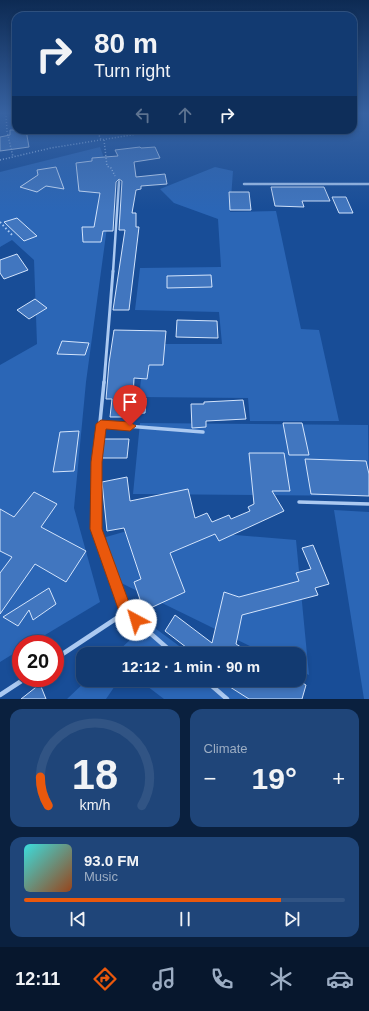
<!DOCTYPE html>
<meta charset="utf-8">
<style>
body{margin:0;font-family:Helvetica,sans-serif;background:#1f4579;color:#f1f3f6;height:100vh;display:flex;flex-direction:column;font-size:15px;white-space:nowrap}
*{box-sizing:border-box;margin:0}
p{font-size:13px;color:#9cadc3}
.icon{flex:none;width:22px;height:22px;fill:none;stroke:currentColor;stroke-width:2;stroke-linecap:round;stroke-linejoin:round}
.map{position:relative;height:699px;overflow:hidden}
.drawer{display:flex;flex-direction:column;gap:10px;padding:10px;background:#0a203e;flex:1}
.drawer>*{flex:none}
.hud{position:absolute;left:12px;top:12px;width:345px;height:122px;border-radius:12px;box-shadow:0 2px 6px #0003,0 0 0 1px #315484;background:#123a71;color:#f1f3f6;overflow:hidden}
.speed{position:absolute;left:12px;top:635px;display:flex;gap:8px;font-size:20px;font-weight:700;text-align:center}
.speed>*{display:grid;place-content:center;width:52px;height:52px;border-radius:50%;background:#123a71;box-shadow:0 2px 6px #0003,0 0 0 1px #315484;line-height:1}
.speed .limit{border:6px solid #d22;background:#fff;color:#111}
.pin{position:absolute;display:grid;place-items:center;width:34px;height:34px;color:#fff;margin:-41px -17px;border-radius:50% 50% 50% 0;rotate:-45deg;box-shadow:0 0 4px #0007}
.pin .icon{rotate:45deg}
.me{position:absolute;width:44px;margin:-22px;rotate:321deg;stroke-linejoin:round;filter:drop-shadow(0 0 3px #0008)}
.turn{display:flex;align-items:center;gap:14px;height:84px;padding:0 16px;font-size:18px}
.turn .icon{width:52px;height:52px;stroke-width:2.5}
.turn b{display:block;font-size:28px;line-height:34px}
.lanes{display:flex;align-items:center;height:38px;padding:0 16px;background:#0003;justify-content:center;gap:20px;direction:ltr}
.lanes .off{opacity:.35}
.big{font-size:30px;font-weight:800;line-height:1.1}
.drawer .widget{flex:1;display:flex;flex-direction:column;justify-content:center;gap:6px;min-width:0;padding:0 14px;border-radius:12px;background:#1f4579}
.drawer .dial{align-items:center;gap:0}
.dial svg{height:104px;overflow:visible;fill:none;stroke:#315484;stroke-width:7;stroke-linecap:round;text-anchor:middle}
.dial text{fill:#f1f3f6;stroke:none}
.song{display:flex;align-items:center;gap:12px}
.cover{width:48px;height:48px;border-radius:6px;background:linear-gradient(135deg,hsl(180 70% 55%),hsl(20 70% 35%))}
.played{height:4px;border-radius:2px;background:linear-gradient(90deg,#ea580c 80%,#315484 80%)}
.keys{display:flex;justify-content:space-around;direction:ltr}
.heat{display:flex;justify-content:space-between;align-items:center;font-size:22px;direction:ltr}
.drawer .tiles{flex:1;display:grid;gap:10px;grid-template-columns:1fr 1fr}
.widget:last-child{grid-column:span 2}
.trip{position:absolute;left:76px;top:647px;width:230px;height:40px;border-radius:12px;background:#123a71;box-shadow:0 2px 6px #0003,0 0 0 1px #315484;font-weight:800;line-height:40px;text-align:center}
.dock{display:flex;height:64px;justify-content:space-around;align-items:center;background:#07172d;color:#9cadc3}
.dock .icon{width:28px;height:28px}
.dock .active{color:#ea580c}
.dock b{font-size:18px;color:#f1f3f6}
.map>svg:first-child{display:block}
.green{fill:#2b66b6}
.building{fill:#4176bf;stroke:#d3e4fc}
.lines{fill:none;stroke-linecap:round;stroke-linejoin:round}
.path-far1{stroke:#abc9f1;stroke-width:1.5;stroke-dasharray:1 2;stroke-linecap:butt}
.path{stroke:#abc9f1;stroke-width:2;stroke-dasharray:1.5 2.5;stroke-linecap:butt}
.lane-far4{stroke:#abc9f1;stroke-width:2}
.lane-far3{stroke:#abc9f1;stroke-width:2.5}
.lane-far2{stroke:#abc9f1;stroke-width:3}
.lane-far1{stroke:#abc9f1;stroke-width:3.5}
.lane{stroke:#abc9f1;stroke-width:4.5}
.route{fill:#ea580c;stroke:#983908}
</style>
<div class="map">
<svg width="369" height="699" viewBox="0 0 369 699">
<rect width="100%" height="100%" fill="#184d97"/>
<path class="green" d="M 100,147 L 113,183 L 86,382 L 74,508 L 100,602 L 30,644 L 21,644 L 21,649 L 0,662 L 0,365 L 37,344 L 34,260 L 12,240 L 0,247 L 0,172 Z
M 215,167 L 233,171 L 230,212 L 276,211 L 301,329 L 319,330 L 339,421 L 250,421 L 248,398 L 139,397 L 145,344 L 222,344 L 219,312 L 135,310 L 140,268 L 221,267 L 218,219 L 174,203 L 160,189 Z
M 140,423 L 368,425 L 369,496 L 133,494 Z
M 334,510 L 369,512 L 369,699 L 364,699 Z
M 141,527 L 296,540 L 309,675 L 299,670 L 299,654 L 266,654 L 115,580 L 106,537 Z
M 148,623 L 190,654 L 115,654 Z
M 87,680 L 119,680 L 106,699 L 67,699 Z
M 139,680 L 227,680 L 253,699 L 164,699 Z"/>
<path class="building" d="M 10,130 L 26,130 L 29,147 L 0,151 L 0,137 L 10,135 Z
M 140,147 L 141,148 L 155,147 L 160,158 L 134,162 L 136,177 L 165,174 L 167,184 L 141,186 L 141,189 L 136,190 L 132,213 L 136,213 L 136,227 L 139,227 L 129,310 L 113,310 L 125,230 L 119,230 L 122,181 L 119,179 L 116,182 L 113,231 L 103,231 L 101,242 L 83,242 L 82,227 L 94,227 L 100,193 L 79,191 L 76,163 L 92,161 L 92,158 L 118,156 L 115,150 Z
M 56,167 L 64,189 L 46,186 L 37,192 L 20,187 L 38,175 L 37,170 Z
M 271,187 L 324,187 L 330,201 L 302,201 L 304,207 L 275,206 Z
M 229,192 L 249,192 L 251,210 L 230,210 Z
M 332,197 L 346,197 L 353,213 L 339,213 Z
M 17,218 L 37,236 L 24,241 L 4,222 Z
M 17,254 L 28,270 L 4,279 L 0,273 L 0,260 Z
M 211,275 L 212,287 L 167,288 L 167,276 Z
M 35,299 L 47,308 L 29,319 L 17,310 Z
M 177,320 L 217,321 L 218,338 L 176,337 Z
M 114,330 L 166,331 L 163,365 L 149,365 L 147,379 L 134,378 L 133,399 L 146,398 L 145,413 L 126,414 L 125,417 L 110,417 L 112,399 L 106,399 L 109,363 Z
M 62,341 L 89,343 L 85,355 L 57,354 Z
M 243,400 L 246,419 L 206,421 L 206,427 L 192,428 L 191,404 L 204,404 L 204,402 Z
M 283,423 L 302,423 L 309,455 L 289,455 Z
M 79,431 L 74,471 L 53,472 L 60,432 Z
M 104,439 L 129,439 L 127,458 L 101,458 Z
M 249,453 L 284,453 L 290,491 L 272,491 L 284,511 L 219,541 L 215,534 L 170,553 L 185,592 L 144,611 L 134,582 L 141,579 L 124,528 L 107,531 L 102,482 L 127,477 L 130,501 L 188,489 L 195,518 L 207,513 L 212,522 L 229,515 L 231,519 L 250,511 L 248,507 L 254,504 Z
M 305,459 L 366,461 L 369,474 L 369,496 L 311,494 Z
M 34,492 L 57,504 L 41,527 L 86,551 L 66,582 L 35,564 L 0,614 L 0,573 L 12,557 L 0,551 L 0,509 L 14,517 Z
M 313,545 L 329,584 L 315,588 L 318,595 L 242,615 L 236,644 L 252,654 L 195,654 L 165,631 L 175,615 L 212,643 L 224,592 L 239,597 L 299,581 L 296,573 L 311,569 L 302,548 Z
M 49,588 L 56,604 L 33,620 L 29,610 L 18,626 L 3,617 Z
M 233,680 L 297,680 L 306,685 L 302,699 L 249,699 L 230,687 Z
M 40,684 L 46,699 L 21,699 Z"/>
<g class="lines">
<path class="path-far1" d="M 6,113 L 7,131 L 13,157
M 97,130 L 101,140
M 104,140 L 107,166 L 111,168 L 115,176
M 0,160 L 51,148 L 162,130"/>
<path class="path" d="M 0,222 L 13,236"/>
<path class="lane-far4" d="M 119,183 L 119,181"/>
<path class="lane-far3" d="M 244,184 L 369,184
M 113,272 L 119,182"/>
<path class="lane-far2" d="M 104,383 L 113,271"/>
<path class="lane-far1" d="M 101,424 L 203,432
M 299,502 L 369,504
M 96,523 L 96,462 L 104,382"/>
<path class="lane" d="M 96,522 L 96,529 L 126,612 L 174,654
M 55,659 L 126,612
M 205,680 L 227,699
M 0,695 L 26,678"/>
</g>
<linearGradient id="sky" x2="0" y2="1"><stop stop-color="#0d2a53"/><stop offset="0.54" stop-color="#3762a1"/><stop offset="1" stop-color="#3762a1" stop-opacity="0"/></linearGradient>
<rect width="369" height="210" fill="url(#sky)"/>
<path class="route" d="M 101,420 L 130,422 L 136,426 L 130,431 L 106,429 L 102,462 L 102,529 L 131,608 L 140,616 L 142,620 L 140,625 L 136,627 L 121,617 L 90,529 L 91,462 L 96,424 Z"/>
</svg>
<div class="speed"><div class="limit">20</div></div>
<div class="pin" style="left:130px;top:426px;background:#d93025"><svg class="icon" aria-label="arrive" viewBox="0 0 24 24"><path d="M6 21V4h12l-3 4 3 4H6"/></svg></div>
<svg class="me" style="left:136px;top:620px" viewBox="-20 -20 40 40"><circle r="19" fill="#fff"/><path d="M0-13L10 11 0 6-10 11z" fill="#ea580c"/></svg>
<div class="trip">12:12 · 1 min · 90 m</div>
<div class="hud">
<div class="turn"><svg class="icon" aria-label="right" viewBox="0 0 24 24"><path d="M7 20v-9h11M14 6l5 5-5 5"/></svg><div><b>80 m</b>Turn right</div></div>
<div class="lanes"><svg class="icon off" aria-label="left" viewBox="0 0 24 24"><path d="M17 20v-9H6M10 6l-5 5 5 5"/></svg><svg class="icon off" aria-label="ahead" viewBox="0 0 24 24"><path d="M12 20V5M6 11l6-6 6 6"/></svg><svg class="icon" aria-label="right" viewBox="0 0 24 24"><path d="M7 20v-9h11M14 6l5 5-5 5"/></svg></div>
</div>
</div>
<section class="drawer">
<div class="tiles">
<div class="widget dial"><svg viewBox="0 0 100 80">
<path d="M14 69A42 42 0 1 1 86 69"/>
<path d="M14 69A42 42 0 0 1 8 47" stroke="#ea580c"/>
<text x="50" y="56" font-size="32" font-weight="700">18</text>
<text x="50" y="72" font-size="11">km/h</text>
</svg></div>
<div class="widget"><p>Climate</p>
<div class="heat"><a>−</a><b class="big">19°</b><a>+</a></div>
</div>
<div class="widget">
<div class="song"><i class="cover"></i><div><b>93.0 FM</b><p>Music</p></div></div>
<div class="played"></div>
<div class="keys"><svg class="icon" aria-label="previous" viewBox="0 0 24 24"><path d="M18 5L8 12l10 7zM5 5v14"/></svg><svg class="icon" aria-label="pause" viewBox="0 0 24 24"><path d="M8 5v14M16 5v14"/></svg><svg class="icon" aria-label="next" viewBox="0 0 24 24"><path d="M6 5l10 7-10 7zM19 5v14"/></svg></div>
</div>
</div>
</section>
<nav class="dock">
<b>12:11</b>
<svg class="icon active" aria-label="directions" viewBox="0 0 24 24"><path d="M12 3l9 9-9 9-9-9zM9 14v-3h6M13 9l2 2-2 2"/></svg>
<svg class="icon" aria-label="music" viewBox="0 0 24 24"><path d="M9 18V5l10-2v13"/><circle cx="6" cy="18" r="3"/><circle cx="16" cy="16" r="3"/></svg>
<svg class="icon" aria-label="phone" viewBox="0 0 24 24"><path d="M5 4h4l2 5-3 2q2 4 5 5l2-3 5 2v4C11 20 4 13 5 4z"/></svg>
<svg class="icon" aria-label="climate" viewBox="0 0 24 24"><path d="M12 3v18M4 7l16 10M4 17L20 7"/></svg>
<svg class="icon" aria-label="car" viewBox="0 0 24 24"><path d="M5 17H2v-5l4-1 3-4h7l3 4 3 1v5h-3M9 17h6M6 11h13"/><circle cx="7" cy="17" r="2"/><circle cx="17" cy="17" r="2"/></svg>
</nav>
